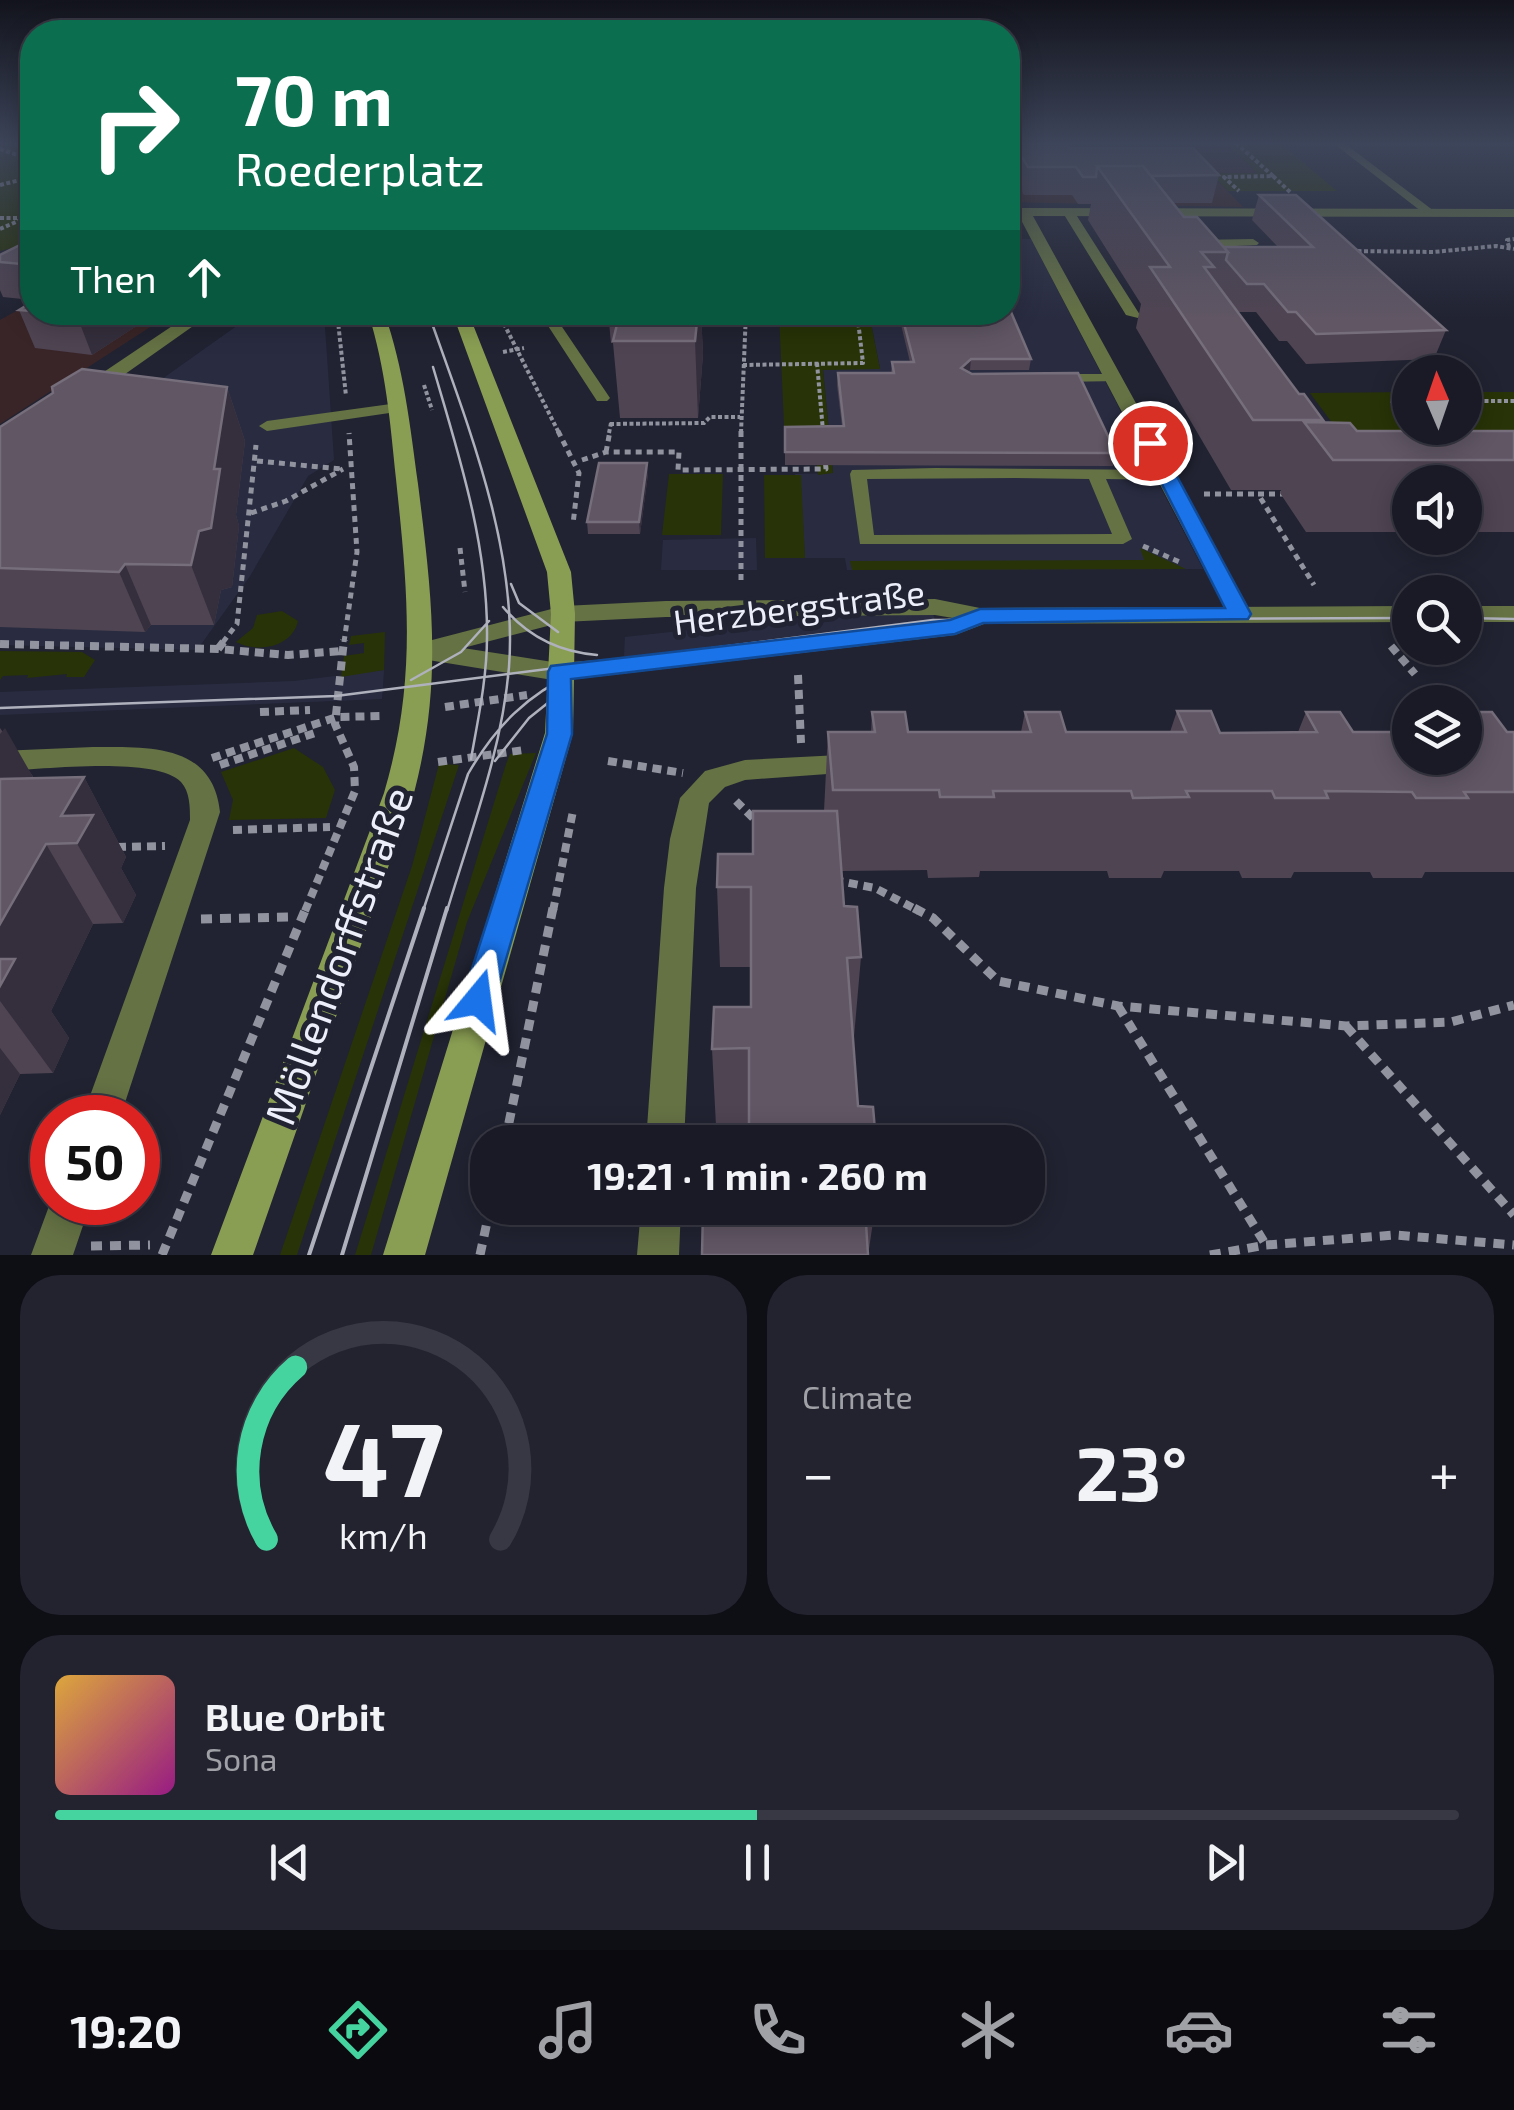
<!DOCTYPE html>
<meta charset="utf-8">
<style>
body{margin:0;font-family:"Exo 2",sans-serif;background:#22232e;color:#f1f3f6;height:100vh;display:flex;flex-direction:column;font-size:38px;white-space:nowrap}
*{box-sizing:border-box;margin:0}
p{font-size:32px;color:#9fa1a7}
.icon{flex:none;width:55px;height:55px;fill:none;stroke:currentColor;stroke-width:2;stroke-linecap:round;stroke-linejoin:round}
.map{position:relative;height:1255px;overflow:hidden}
.panel{display:flex;flex-direction:column;gap:20px;padding:20px;background:#0e0e15;flex:1}
.panel>*{flex:none}
.hud{position:absolute;left:20px;top:20px;width:1000px;height:305px;border-radius:40px;box-shadow:0 5px 25px #0003,0 0 0 2px #373843;background:#0b6e4f;color:#fff;overflow:hidden}
.needle{width:65px;rotate:358deg}
.controls{position:absolute;left:1392px;top:355px;display:grid;gap:20px}
.controls a{display:grid;place-items:center;width:90px;height:90px;border-radius:50%;background:#191a26;box-shadow:0 5px 25px #0003,0 0 0 2px #373843;font-size:50px}
.speed{position:absolute;left:30px;top:1095px;display:flex;gap:20px;font-size:50px;font-weight:700;text-align:center}
.speed>*{display:grid;place-content:center;width:130px;height:130px;border-radius:50%;background:#191a26;box-shadow:0 5px 25px #0003,0 0 0 2px #373843;line-height:1}
.speed .limit{border:15px solid #d22;background:#fff;color:#111}
.pin{position:absolute;display:grid;place-items:center;width:85px;height:85px;color:#fff;margin:-42px;border:5px solid #fff;border-radius:50%;box-shadow:0 2px 10px #0007}
.me{position:absolute;width:110px;margin:-55px;rotate:16deg;stroke-linejoin:round;filter:drop-shadow(0 0 8px #0008)}
.turn{display:flex;align-items:center;gap:35px;height:210px;padding:0 50px;font-size:45px}
.turn .icon{width:130px;height:130px;stroke-width:2.5}
.turn b{display:block;font-size:70px;line-height:85px}
.then{display:flex;align-items:center;height:95px;padding:0 50px;background:#0003;gap:20px;font-size:38px}
.big{font-size:75px;font-weight:700;line-height:1.1}
.panel .tile{flex:1;display:flex;flex-direction:column;justify-content:center;gap:15px;min-width:0;padding:0 35px;border-radius:40px;background:#22232e}
.panel .dial{align-items:center;gap:0}
.dial svg{height:260px;overflow:visible;fill:none;stroke:#373843;stroke-width:7;stroke-linecap:round;text-anchor:middle}
.dial text{fill:#f1f3f6;stroke:none}
.song{display:flex;align-items:center;gap:30px}
.cover{width:120px;height:120px;border-radius:15px;background:linear-gradient(135deg,hsl(40 70% 55%),hsl(310 70% 35%))}
.played{height:10px;border-radius:5px;background:linear-gradient(90deg,#45d49f 50%,#373843 50%)}
.keys{display:flex;justify-content:space-around;direction:ltr}
.heat{display:flex;justify-content:space-between;align-items:center;font-size:55px;direction:ltr}
.panel .tiles{flex:1;display:grid;gap:20px;grid-template-columns:1fr 1fr}
.tile:last-child{grid-column:span 2}
.trip{position:absolute;left:470px;top:1125px;width:575px;height:100px;border-radius:40px;background:#191a26;box-shadow:0 5px 25px #0003,0 0 0 2px #373843;font-weight:700;line-height:100px;text-align:center}
.tabs{display:flex;height:160px;justify-content:space-around;align-items:center;background:#0a0a0f;color:#9fa1a7}
.tabs .icon{width:70px;height:70px}
.tabs .current{color:#45d49f}
.tabs b{font-size:45px;color:#f1f3f6}
.map>svg:first-child{display:block}
.built{fill:#292c41}
.education{fill:#392528}
.green{fill:#283307}
.lines{fill:none;stroke-linecap:round;stroke-linejoin:round}
.path-far3{stroke:#91939f;stroke-width:4;stroke-dasharray:4 2.5;stroke-linecap:butt}
.path-far2{stroke:#91939f;stroke-width:5;stroke-dasharray:6 5;stroke-linecap:butt}
.path-far1{stroke:#91939f;stroke-width:8;stroke-dasharray:9 6;stroke-linecap:butt}
.path{stroke:#91939f;stroke-width:9;stroke-dasharray:11 8;stroke-linecap:butt}
.service{fill:#657244;fill-rule:evenodd}
.minor{fill:#657244;fill-rule:evenodd}
.tertiary{fill:#657244;fill-rule:evenodd}
.secondary{fill:#8a9e53;fill-rule:evenodd}
.tram-far1{stroke:#afb1bd;stroke-width:2.5}
.tram{stroke:#afb1bd;stroke-width:4}
.wall{fill:#4f4452}
.shaded-wall{fill:#352f3d}
.building{fill:#605664;stroke:#766e7b;stroke-width:2.5}
.route{fill:#1a73e8;stroke:#114b97;stroke-width:2.5}
.labels{text-anchor:middle;stroke-width:10;stroke-linejoin:round;paint-order:stroke}
.street-label{font-size:35px;fill:#eceef9;stroke:#212332}
.near-street-label{font-size:42px;fill:#eceef9;stroke:#212332}
</style>
<div class="map">
<svg width="1514" height="1255" viewBox="0 0 1514 1255">
<rect width="100%" height="100%" fill="#212332"/>
<path class="built" d="M 1008,239 L 1031,239 L 1203,569 L 847,570 L 845,558 L 805,558 L 803,523 L 798,522 L 795,474 L 833,473 L 823,369 L 880,368 L 869,313 L 1008,312 Z
M 255,313 L 324,313 L 334,460 L 308,476 L 250,576 L 197,650 L 0,645 L 0,494 Z
M 756,538 L 757,570 L 661,570 L 663,540 Z
M 933,614 L 936,623 L 669,658 L 624,656 L 625,637 L 826,615 Z
M 384,670 L 382,699 L 0,715 L 0,692 L 294,681 Z"/>
<path class="education" d="M 1008,143 L 1226,143 L 1258,174 L 1211,174 L 1243,207 L 1008,202 Z
M 32,302 L 32,312 L 172,313 L 0,424 L 0,320 Z"/>
<path class="green" d="M 0,143 L 32,143 L 32,243 L 0,251 Z
M 1226,143 L 1280,143 L 1337,191 L 1228,191 L 1210,173 L 1257,173 Z
M 779,313 L 869,313 L 880,369 L 823,370 L 833,473 L 818,475 L 815,449 L 785,448 Z
M 1410,392 L 1410,428 L 1465,428 L 1465,392 L 1514,392 L 1514,466 L 1359,459 L 1310,393 Z
M 669,474 L 723,474 L 721,535 L 662,535 Z
M 764,475 L 801,475 L 805,558 L 765,558 Z
M 1140,548 L 1186,569 L 852,570 L 850,561 L 1144,560 Z
M 282,611 L 298,621 C 292,648 257,653 236,642 L 253,628 L 257,615 Z
M 385,632 L 384,670 L 341,677 L 344,656 L 364,653 L 364,643 L 349,645 L 351,636 Z
M 0,651 L 82,652 L 95,660 L 84,677 L 66,677 L 67,674 L 27,678 L 28,675 L 3,676 L 0,680 Z
M 294,748 L 323,767 L 335,790 L 326,818 L 229,820 L 233,800 L 221,772 Z
M 536,753 L 467,922 L 371,1255 L 355,1255 L 506,764 L 510,754 Z
M 439,764 L 459,765 L 297,1255 L 280,1255 L 412,866 Z"/>
<g class="lines">
<path class="path-far3" d="M 1236,143 L 1273,176 L 1224,177 L 1239,191
M 0,149 L 32,160
M 1273,176 L 1290,192
M 0,185 L 32,177
M 0,218 L 24,218
M 0,229 L 32,215
M 1509,247 L 1507,240 L 1514,239
M 1351,251 L 1434,252 L 1496,246 L 1514,249
M 337,312 L 346,396
M 498,312 L 559,433
M 503,352 L 524,348
M 817,363 L 823,431
M 743,365 L 863,363 L 857,312
M 424,385 L 432,410
M 1390,401 L 1410,401
M 1465,401 L 1514,401
M 610,424 L 704,423 L 710,417 L 740,417
M 609,433 L 611,423
M 741,433 L 746,312"/>
<path class="path-far2" d="M 558,431 L 579,473 L 573,524
M 741,431 L 741,584
M 606,452 L 610,431
M 582,460 L 606,452 L 679,452 L 678,470 L 826,469 L 825,458
M 257,461 L 342,469
M 1204,494 L 1258,494
M 1286,494 L 1258,494 L 1314,585
M 251,513 L 286,501 L 343,469
M 1143,546 L 1182,563
M 460,548 L 465,592
M 223,642 L 237,624 L 256,445
M 344,642 L 357,552 L 349,433"/>
<path class="path-far1" d="M 0,644 L 218,649 L 288,655 L 342,651
M 1391,646 L 1415,674
M 218,649 L 225,640
M 798,675 L 801,743
M 445,707 L 527,695
M 260,712 L 310,710
M 212,758 L 337,717 L 383,716
M 608,761 L 683,773
M 438,762 L 524,750
M 220,765 L 318,732
M 736,801 L 759,824
M 233,830 L 330,827
M 117,847 L 165,846
M 834,880 L 875,888 L 919,911
M 305,911 L 355,791 L 354,767 L 335,724 L 344,640
M 553,911 L 573,811"/>
<path class="path" d="M 914,908 L 933,918 L 998,981 L 1118,1006 L 1346,1026 L 1451,1022 L 1514,1005
M 201,919 L 292,917
M 1118,1006 L 1266,1245
M 1346,1026 L 1514,1215
M 505,1142 L 553,908
M 91,1246 L 150,1245
M 162,1255 L 306,908
M 480,1255 L 490,1208
M 1210,1255 L 1266,1245 L 1395,1235 L 1514,1245"/>
<path class="service" d="M 1333,143 L 1344,143 L 1434,211 L 1434,215 L 1426,215 Z
M 1065,211 L 1075,213 L 1140,315 L 1138,318 L 1126,315 L 1063,213 Z
M 1253,239 L 1259,243 L 1257,245 L 1195,248 L 1189,244 L 1195,240 Z
M 539,312 L 552,312 L 610,398 L 607,401 L 597,401 Z
M 1115,374 L 1120,375 L 1120,381 L 1057,382 L 1050,378 L 1057,374 Z
M 398,403 L 403,405 L 403,411 L 267,431 L 259,426 L 267,421 Z
M 935,468 L 1168,470 L 1176,475 L 1168,480 L 1106,479 L 1132,539 L 1123,544 L 860,544 L 850,474 L 852,470 ZM 1013,478 L 1089,479 L 1112,534 L 874,535 L 867,479 Z"/>
<path class="minor" d="M 1008,208 L 1514,209 L 1514,217 L 1033,216 L 1252,614 L 1240,622 L 1228,614 L 1019,216 L 1008,216 Z
M 193,312 L 213,312 L 94,396 L 80,396 L 80,388 Z
M 93,747 C 148,747 213,743 220,812 L 120,1118 L 82,1118 L 190,820 C 190,807 190,792 181,782 C 156,755 37,770 0,771 L 0,751 Z
M 859,754 L 869,757 L 873,764 L 869,771 L 745,780 L 725,787 L 709,803 L 696,888 L 684,1142 L 646,1142 L 664,888 L 670,839 L 680,798 L 705,771 L 745,760 Z
M 52,1198 L 52,1202 L 91,1202 L 73,1255 L 31,1255 Z
M 641,1208 L 681,1208 L 679,1255 L 637,1255 Z"/>
<path class="tertiary" d="M 935,599 L 980,608 L 1410,606 L 1410,622 L 984,624 L 955,635 L 559,681 L 422,659 L 409,651 L 413,645 L 563,606 L 666,601 ZM 935,615 L 953,618 L 646,656 L 559,663 L 463,648 L 563,622 L 666,617 Z
M 1465,606 L 1514,606 L 1514,622 L 1465,622 Z"/>
<path class="secondary" d="M 368,312 L 384,312 C 404,369 410,425 418,484 C 432,596 443,682 414,793 L 253,1255 L 211,1255 L 384,793 C 417,681 408,593 396,479 C 390,420 386,370 368,312 Z
M 452,312 L 468,312 L 571,572 L 575,614 L 573,733 L 425,1255 L 383,1255 L 545,733 L 551,614 L 547,572 Z"/>
<path class="tram-far1" d="M 428,312 C 467,423 518,548 509,667 C 502,750 471,831 447,911
M 433,367 C 459,455 488,545 487,637 C 487,678 478,719 471,759
M 511,584 L 519,603 L 558,632
M 503,607 C 528,637 559,652 597,655
M 1465,618 L 1514,619
M 411,680 L 461,652 L 489,621
M 0,708 L 336,696 L 933,620 L 1410,618
M 495,761 L 529,718 L 564,690
M 423,911 L 468,774 C 495,727 527,694 577,672"/>
<path class="tram" d="M 309,1255 L 424,908
M 342,1255 L 447,908"/>
</g>
<path class="wall" d="M 1008,143 L 1066,143 L 1069,148 L 1219,175 L 1212,203 L 1173,203 L 1184,217 L 1224,247 L 1278,247 L 1252,220 L 1259,195 L 1446,330 L 1434,359 L 1306,364 L 1287,341 L 1279,341 L 1256,312 L 1239,312 L 1219,287 L 1299,394 L 1323,420 L 1322,423 L 1357,431 L 1514,431 L 1514,532 L 1465,532 L 1465,482 L 1410,482 L 1410,532 L 1306,532 L 1280,493 L 1281,490 L 1231,490 L 1136,328 L 1141,304 L 1088,220 L 1091,204 L 1078,204 L 1072,195 L 1024,195 L 1008,165 Z
M 32,239 L 32,300 L 3,297 L 0,290 L 0,255 Z
M 32,302 L 32,312 L 158,312 L 92,355 L 35,348 L 19,310 Z
M 608,312 L 701,312 L 703,354 L 698,418 L 620,418 L 613,343 L 611,343 Z
M 898,312 L 1008,312 L 1031,359 L 1029,370 L 970,370 L 968,372 L 1116,453 L 1113,466 L 785,465 L 785,427 L 842,426 L 837,385 L 838,373 L 891,373 L 892,362 L 910,362 Z
M 227,387 L 245,441 L 236,515 L 239,526 L 232,587 L 221,590 L 214,625 L 151,625 L 145,632 L 0,627 L 0,427 Z
M 648,474 L 640,534 L 588,534 L 587,522 Z
M 1177,711 L 1220,733 L 1298,732 L 1306,712 L 1353,732 L 1465,758 L 1465,712 L 1507,732 L 1514,732 L 1514,872 L 1425,872 L 1422,878 L 1373,878 L 1370,872 L 1294,872 L 1291,878 L 1242,878 L 1239,871 L 1164,871 L 1161,878 L 1109,878 L 1107,871 L 980,871 L 979,877 L 928,878 L 927,870 L 841,871 L 844,906 L 861,957 L 854,1037 L 749,1126 L 716,1126 L 712,1049 L 751,1007 L 751,967 L 720,967 L 717,887 L 753,854 L 824,811 L 828,732 L 871,732 L 872,712 L 908,732 L 1021,732 L 1025,712 L 1066,732 L 1170,732 Z
M 0,728 L 34,778 L 84,777 L 126,857 L 121,868 L 136,895 L 123,923 L 93,924 L 51,1011 L 69,1038 L 53,1073 L 20,1074 L 0,1115 Z
M 748,1208 L 875,1208 L 869,1249 L 748,1209 Z"/>
<path class="shaded-wall" d="M 83,312 L 158,312 L 92,355 L 77,316 Z
M 698,312 L 701,312 L 703,354 L 698,418 L 695,341 Z
M 971,359 L 970,370 L 959,379 L 961,368 Z
M 227,387 L 245,441 L 236,515 L 239,526 L 232,587 L 221,590 L 214,625 L 191,565 L 214,469 Z
M 647,463 L 648,474 L 640,534 L 639,522 Z
M 125,564 L 151,625 L 145,632 L 119,572 Z
M 5,728 L 50,807 L 0,842 L 0,734 Z
M 84,777 L 126,857 L 121,868 L 136,895 L 123,923 L 61,816 Z
M 46,844 L 93,924 L 51,1011 L 69,1038 L 53,1073 L 0,1001 L 0,924 Z
M 0,1048 L 20,1074 L 0,1115 Z"/>
<path class="building" d="M 1013,143 L 1066,143 L 1069,148 L 1193,148 L 1219,175 L 1151,176 L 1143,166 L 1097,166 L 1096,177 L 1083,177 L 1076,167 L 1028,167 Z
M 1097,166 L 1143,166 L 1184,217 L 1197,217 L 1228,252 L 1201,252 L 1214,267 L 1204,267 L 1299,394 L 1304,394 L 1323,420 L 1253,420 L 1150,267 L 1170,267 Z
M 1259,195 L 1296,195 L 1446,330 L 1316,334 L 1296,312 L 1288,312 L 1264,284 L 1247,284 L 1226,260 L 1228,252 L 1224,247 L 1313,247 Z
M 32,239 L 32,265 L 0,262 L 0,255 Z
M 32,302 L 32,311 L 19,310 Z
M 1008,305 L 1031,359 L 971,359 L 961,368 L 972,374 L 1078,373 L 1116,453 L 785,452 L 785,427 L 844,426 L 838,373 L 894,373 L 892,362 L 914,362 L 901,312 L 1008,312 Z
M 44,312 L 83,312 L 77,316 Z
M 620,312 L 698,312 L 695,341 L 613,341 Z
M 82,369 L 227,387 L 214,469 L 220,469 L 211,528 L 199,531 L 191,565 L 125,564 L 119,572 L 0,568 L 0,427 L 53,393 L 52,387 Z
M 1304,422 L 1350,423 L 1357,431 L 1514,431 L 1514,460 L 1333,460 Z
M 599,463 L 647,463 L 639,522 L 587,522 Z
M 1177,711 L 1211,711 L 1220,733 L 1317,732 L 1306,712 L 1340,712 L 1353,732 L 1410,732 L 1410,758 L 1465,758 L 1465,732 L 1472,732 L 1465,723 L 1465,712 L 1492,712 L 1507,732 L 1514,732 L 1514,792 L 1464,792 L 1468,798 L 1416,798 L 1412,792 L 1325,791 L 1328,798 L 1275,798 L 1272,791 L 1186,791 L 1189,797 L 1133,798 L 1131,791 L 993,791 L 994,797 L 940,797 L 939,790 L 833,790 L 828,732 L 875,732 L 872,712 L 905,712 L 908,732 L 1031,732 L 1025,712 L 1060,712 L 1066,732 L 1186,732 Z
M 84,777 L 61,816 L 93,815 L 77,843 L 46,844 L 0,924 L 0,779 Z
M 753,811 L 837,811 L 844,906 L 857,907 L 861,957 L 847,958 L 858,1106 L 873,1107 L 876,1142 L 749,1142 L 749,1048 L 712,1049 L 714,1007 L 751,1007 L 751,887 L 717,887 L 718,854 L 753,854 Z
M 0,959 L 15,959 L 0,986 Z
M 748,1208 L 865,1208 L 868,1255 L 702,1255 L 703,1210 L 748,1209 Z"/>
<linearGradient id="sky" x2="0" y2="1"><stop stop-color="#12131c"/><stop offset="0.45" stop-color="#3d455a"/><stop offset="1" stop-color="#3d455a" stop-opacity="0"/></linearGradient>
<rect width="1514" height="319" fill="url(#sky)"/>
<path class="route" d="M 1150,438 L 1159,443 L 1251,614 L 1248,619 L 983,623 L 955,634 L 571,679 L 572,734 L 494,1000 L 490,1010 L 478,1014 L 467,1010 L 462,1000 L 547,734 L 548,672 L 551,666 L 950,620 L 980,609 L 1225,608 L 1141,443 Z"/>
<g class="labels">
<g class="street-label">
<text transform="translate(799 608) rotate(-7)" y="12">Herzbergstraße</text>
</g>
<g class="near-street-label">
<text transform="translate(339 956) rotate(-70)" y="15">Möllendorffstraße</text>
</g>
</g>
</svg>
<div class="controls">
<a><svg class="needle" viewBox="-14 -14 28 28"><path d="M0-13l5 13h-10z" fill="#e53935"/><path d="M0 13l5-13h-10z" fill="#9fa1a7"/></svg></a>
<a><svg class="icon" aria-label="sound" viewBox="0 0 24 24"><path d="M4 9h4l5-4v14l-5-4H4zM17 9q2 3 0 6"/></svg></a>
<a><svg class="icon" aria-label="search" viewBox="0 0 24 24"><circle cx="10" cy="10" r="6"/><path d="M15 15l6 6"/></svg></a>
<a><svg class="icon" aria-label="layers" viewBox="0 0 24 24"><path d="M12 4l9 5-9 5-9-5zM3 14l9 5 9-5"/></svg></a>
</div>
<div class="speed"><div class="limit">50</div></div>
<div class="pin" style="left:1150px;top:443px;background:#d93025"><svg class="icon" aria-label="arrive" viewBox="0 0 24 24"><path d="M6 21V4h12l-3 4 3 4H6"/></svg></div>
<svg class="me" style="left:478px;top:1000px" viewBox="-20 -20 40 40"><path d="M0-17L14 15 0 8-14 15z" fill="#1a73e8" stroke="#fff" stroke-width="4"/></svg>
<div class="trip">19:21 · 1 min · 260 m</div>
<div class="hud">
<div class="turn"><svg class="icon" aria-label="right" viewBox="0 0 24 24"><path d="M7 20v-9h11M14 6l5 5-5 5"/></svg><div><b>70 m</b>Roederplatz</div></div>
<div class="then">Then<svg class="icon" aria-label="ahead" viewBox="0 0 24 24"><path d="M12 20V5M6 11l6-6 6 6"/></svg></div>
</div>
</div>
<section class="panel">
<div class="tiles">
<div class="tile dial"><svg viewBox="0 0 100 80">
<path d="M14 69A42 42 0 1 1 86 69"/>
<path d="M14 69A42 42 0 0 1 23 16" stroke="#45d49f"/>
<text x="50" y="56" font-size="32" font-weight="700">47</text>
<text x="50" y="72" font-size="11">km/h</text>
</svg></div>
<div class="tile"><p>Climate</p>
<div class="heat"><a>−</a><b class="big">23°</b><a>+</a></div>
</div>
<div class="tile">
<div class="song"><i class="cover"></i><div><b>Blue Orbit</b><p>Sona</p></div></div>
<div class="played"></div>
<div class="keys"><svg class="icon" aria-label="previous" viewBox="0 0 24 24"><path d="M18 5L8 12l10 7zM5 5v14"/></svg><svg class="icon" aria-label="pause" viewBox="0 0 24 24"><path d="M8 5v14M16 5v14"/></svg><svg class="icon" aria-label="next" viewBox="0 0 24 24"><path d="M6 5l10 7-10 7zM19 5v14"/></svg></div>
</div>
</div>
</section>
<nav class="tabs">
<b>19:20</b>
<svg class="icon current" aria-label="directions" viewBox="0 0 24 24"><path d="M12 3l9 9-9 9-9-9zM9 14v-3h6M13 9l2 2-2 2"/></svg>
<svg class="icon" aria-label="music" viewBox="0 0 24 24"><path d="M9 18V5l10-2v13"/><circle cx="6" cy="18" r="3"/><circle cx="16" cy="16" r="3"/></svg>
<svg class="icon" aria-label="phone" viewBox="0 0 24 24"><path d="M5 4h4l2 5-3 2q2 4 5 5l2-3 5 2v4C11 20 4 13 5 4z"/></svg>
<svg class="icon" aria-label="climate" viewBox="0 0 24 24"><path d="M12 3v18M4 7l16 10M4 17L20 7"/></svg>
<svg class="icon" aria-label="car" viewBox="0 0 24 24"><path d="M5 17H2v-5l4-1 3-4h7l3 4 3 1v5h-3M9 17h6M6 11h13"/><circle cx="7" cy="17" r="2"/><circle cx="17" cy="17" r="2"/></svg>
<svg class="icon" aria-label="filters" viewBox="0 0 24 24"><path d="M4 7h16M4 17h16"/><circle cx="9" cy="7" r="2"/><circle cx="15" cy="17" r="2"/></svg>
</nav>
